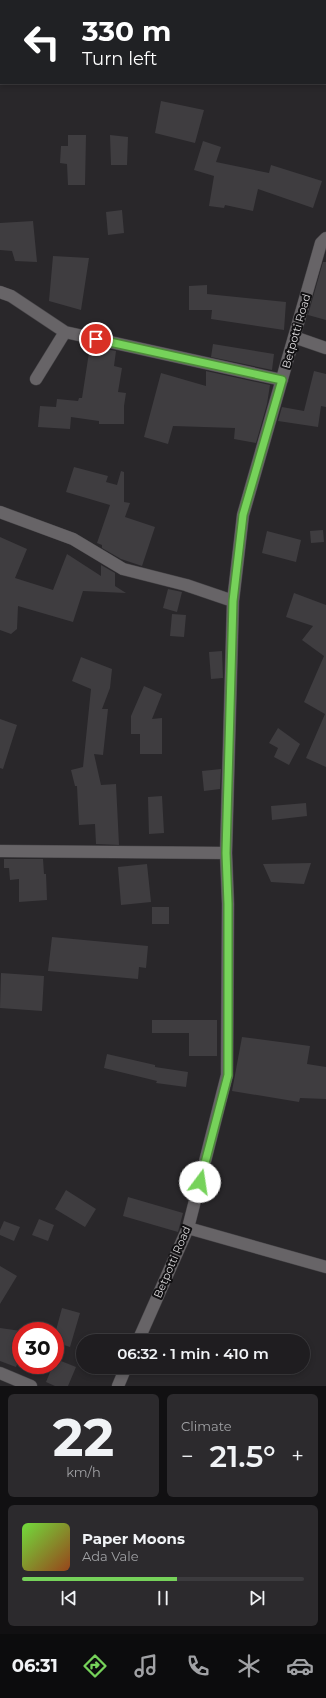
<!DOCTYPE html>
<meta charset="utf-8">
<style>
body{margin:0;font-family:Montserrat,sans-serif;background:#2c2a2d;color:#f1f3f6;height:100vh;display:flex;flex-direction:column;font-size:15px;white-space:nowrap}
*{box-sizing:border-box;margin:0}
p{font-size:13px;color:#a1a2a5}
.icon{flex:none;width:22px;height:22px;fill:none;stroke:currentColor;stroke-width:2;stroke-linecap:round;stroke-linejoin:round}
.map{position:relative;height:1386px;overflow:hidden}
.sheet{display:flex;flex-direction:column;gap:8px;padding:8px;background:#111012;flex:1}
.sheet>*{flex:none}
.guide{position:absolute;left:0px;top:0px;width:326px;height:84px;box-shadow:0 2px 6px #0003,0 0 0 1px #3c3b3e;background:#202124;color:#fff;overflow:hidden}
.speed{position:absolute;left:12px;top:1322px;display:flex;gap:8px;font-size:20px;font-weight:700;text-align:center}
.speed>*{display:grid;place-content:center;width:52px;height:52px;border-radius:50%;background:#1f1d20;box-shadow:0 2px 6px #0003,0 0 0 1px #3c3b3e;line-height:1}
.speed .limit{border:6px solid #d22;background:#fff;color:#111}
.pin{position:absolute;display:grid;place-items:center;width:34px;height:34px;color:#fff;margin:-17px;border:2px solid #fff;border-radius:50%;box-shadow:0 1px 4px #0007}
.me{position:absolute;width:44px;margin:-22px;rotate:14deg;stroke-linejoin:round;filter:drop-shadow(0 0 3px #0008)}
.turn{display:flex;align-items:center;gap:14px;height:84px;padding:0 16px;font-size:18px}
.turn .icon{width:52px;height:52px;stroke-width:2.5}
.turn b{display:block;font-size:28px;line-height:34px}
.big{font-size:30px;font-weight:600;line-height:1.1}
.sheet .tile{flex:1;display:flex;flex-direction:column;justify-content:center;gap:6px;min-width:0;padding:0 14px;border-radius:6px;background:#2c2a2d}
.sheet .dial{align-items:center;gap:0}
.dial b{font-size:52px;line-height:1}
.song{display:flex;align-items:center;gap:12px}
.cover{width:48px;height:48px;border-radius:6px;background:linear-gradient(135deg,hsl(100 70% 55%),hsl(20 70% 35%))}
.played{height:4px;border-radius:2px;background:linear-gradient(90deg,#76d25a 55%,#3c3b3e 55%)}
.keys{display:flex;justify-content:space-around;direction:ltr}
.heat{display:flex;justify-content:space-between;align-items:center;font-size:22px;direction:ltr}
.sheet .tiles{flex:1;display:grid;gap:8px;grid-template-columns:1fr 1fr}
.tile:last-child{grid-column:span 2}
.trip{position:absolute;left:76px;top:1334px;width:234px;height:40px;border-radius:20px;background:#1f1d20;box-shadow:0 2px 6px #0003,0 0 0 1px #3c3b3e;font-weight:600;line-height:40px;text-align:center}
.menu{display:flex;height:64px;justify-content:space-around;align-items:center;background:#0c0c0d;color:#a1a2a5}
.menu .icon{width:28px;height:28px}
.menu .on{color:#76d25a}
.menu b{font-size:18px;color:#f1f3f6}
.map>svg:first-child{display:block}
.building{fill:#3f3d40}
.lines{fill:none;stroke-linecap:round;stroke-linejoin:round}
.minor-casing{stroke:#464447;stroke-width:13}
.minor{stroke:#676467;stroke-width:12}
.route-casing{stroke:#4d883a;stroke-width:10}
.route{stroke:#76d25a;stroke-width:7}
.labels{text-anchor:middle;stroke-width:4;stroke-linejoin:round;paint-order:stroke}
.street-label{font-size:11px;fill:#dbd9db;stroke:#111012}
</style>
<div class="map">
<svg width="326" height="1386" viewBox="0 0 326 1386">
<rect width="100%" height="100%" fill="#29272a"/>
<path class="building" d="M 161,101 L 204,110 L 195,143 L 155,133 Z
M 68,135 L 86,135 L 85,185 L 68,185 L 67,164 L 60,163 L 61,146 L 68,146 Z
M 110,135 L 128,137 L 127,165 L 111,165 Z
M 203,141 L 221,147 L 216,162 L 269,173 L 271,165 L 322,181 L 313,208 L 258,189 L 253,211 L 225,205 L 224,208 L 209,206 L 214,176 L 194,170 Z
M 122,210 L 124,233 L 108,235 L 106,212 Z
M 33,221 L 37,262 L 15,261 L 12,251 L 0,250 L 0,223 Z
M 53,256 L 89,258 L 81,310 L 49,301 Z
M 323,262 L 326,262 L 326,320 L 308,315 Z
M 207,285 L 207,294 L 286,302 L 284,330 L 211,319 L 212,310 L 189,310 L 189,286 Z
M 213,344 L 274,354 L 272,370 L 211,357 Z
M 90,346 L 116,351 L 114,366 L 122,368 L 118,392 L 126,393 L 124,406 L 124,424 L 99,424 L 99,421 L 71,417 L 70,429 L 38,427 L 40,406 L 56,407 L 57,399 L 78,401 L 79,398 L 82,398 Z
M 206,371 L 270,385 L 267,404 L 256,443 L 234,439 L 235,428 L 173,426 L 168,444 L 144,437 L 161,373 L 206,386 Z
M 314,371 L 326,374 L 326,407 L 321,406 L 318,427 L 278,421 L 282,407 L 304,411 Z
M 74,467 L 108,476 L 106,482 L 117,485 L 121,471 L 124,472 L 124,502 L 130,503 L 125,517 L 155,527 L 142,566 L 121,559 L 102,548 L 102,545 L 97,543 L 110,505 L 66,492 Z
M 323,530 L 324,542 L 311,543 L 310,531 Z
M 267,531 L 301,540 L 296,562 L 262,553 Z
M 0,537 L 27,549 L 15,578 L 53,590 L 67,554 L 101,576 L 101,565 L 115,573 L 115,586 L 126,593 L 83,591 L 73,622 L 18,606 L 17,629 L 11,634 L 0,630 Z
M 168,589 L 182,592 L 177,612 L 163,608 Z
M 294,593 L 326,605 L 326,767 L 306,758 L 325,714 L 304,702 L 324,656 L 302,640 L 313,626 L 286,617 Z
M 172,614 L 186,615 L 184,637 L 170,636 Z
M 222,651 L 223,678 L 211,679 L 209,652 Z
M 81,657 L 112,669 L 110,688 L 102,709 L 108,709 L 103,755 L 94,754 L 101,785 L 116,784 L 119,845 L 96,844 L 95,824 L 79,825 L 77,786 L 75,786 L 71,770 L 83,767 L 91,689 L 72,681 Z
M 144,686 L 162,694 L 152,719 L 162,718 L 162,754 L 140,754 L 140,734 L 131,734 L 131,716 Z
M 0,719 L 17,725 L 3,769 L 0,768 Z
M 278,728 L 300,744 L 289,765 L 274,757 L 278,748 L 269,743 Z
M 221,769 L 220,789 L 204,791 L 202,771 Z
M 162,796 L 164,833 L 149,834 L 148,797 Z
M 306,803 L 307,816 L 272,820 L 271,806 Z
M 4,859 L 43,859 L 44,874 L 46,874 L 47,900 L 19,902 L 19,879 L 10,880 L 9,868 L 4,868 Z
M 311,863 L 304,884 L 271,882 L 263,864 Z
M 147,864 L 151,902 L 121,905 L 118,867 Z
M 152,907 L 169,907 L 169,924 L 152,924 Z
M 52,937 L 148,946 L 146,968 L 139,967 L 138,979 L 48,971 Z
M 1,973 L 44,976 L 42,1011 L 0,1008 Z
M 152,1020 L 217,1020 L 217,1056 L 189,1056 L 189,1033 L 152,1033 Z
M 242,1037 L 310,1046 L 307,1064 L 326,1067 L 326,1099 L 300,1098 L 299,1102 L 232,1091 Z
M 107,1054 L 155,1065 L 155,1067 L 188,1072 L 186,1087 L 156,1083 L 157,1081 L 104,1068 Z
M 66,1190 L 96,1209 L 85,1227 L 55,1209 Z
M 128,1197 L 183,1213 L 178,1232 L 123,1216 Z
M 39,1219 L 54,1225 L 48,1241 L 32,1235 Z
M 4,1221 L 20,1227 L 14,1241 L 0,1235 L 0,1230 Z
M 0,1266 L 17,1276 L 0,1304 Z
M 62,1308 L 80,1313 L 70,1347 L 55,1342 L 55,1334 Z
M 0,1328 L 21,1331 L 21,1355 L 16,1367 L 0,1361 Z
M 56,1359 L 76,1367 L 68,1386 L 55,1386 L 46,1382 L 53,1365 L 55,1365 Z"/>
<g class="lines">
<g class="minor-casing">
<path id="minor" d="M 280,0 L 283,1
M 325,18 L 326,19
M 0,292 L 11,296 L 65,332 L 282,380
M 294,337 L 326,348
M 36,379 L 65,332
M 0,512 L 73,539 L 123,569 L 186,585 L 233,601
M 0,851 L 226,853
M 188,1228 L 326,1267
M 138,1341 L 188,1228 L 227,1075 L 228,904 L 226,853 L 233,601 L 243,515 L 321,243 L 326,238
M 0,1373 L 31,1386
M 118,1386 L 126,1367"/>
</g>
<use href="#minor" class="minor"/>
</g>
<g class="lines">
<g class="route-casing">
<path id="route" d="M 96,339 L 282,380 L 243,515 L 233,601 L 226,853 L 228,904 L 228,1075 L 200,1182"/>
</g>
<use href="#route" class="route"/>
</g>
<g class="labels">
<g class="street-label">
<text transform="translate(296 331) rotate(-74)" y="4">Betpotti Road</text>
<text transform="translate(172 1262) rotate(-67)" y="4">Betpotti Road</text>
</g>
</g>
</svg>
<div class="speed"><div class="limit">30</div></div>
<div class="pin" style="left:96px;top:339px;background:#d93025"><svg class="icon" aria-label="arrive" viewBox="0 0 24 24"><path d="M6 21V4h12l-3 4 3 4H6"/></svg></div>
<svg class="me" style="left:200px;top:1182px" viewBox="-20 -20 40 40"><circle r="19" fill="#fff"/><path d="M0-13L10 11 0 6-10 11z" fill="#76d25a"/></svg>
<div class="trip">06:32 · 1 min · 410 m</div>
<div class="guide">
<div class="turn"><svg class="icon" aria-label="left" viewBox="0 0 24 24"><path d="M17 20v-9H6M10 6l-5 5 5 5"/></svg><div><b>330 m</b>Turn left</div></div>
</div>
</div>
<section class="sheet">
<div class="tiles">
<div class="tile dial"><b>22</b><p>km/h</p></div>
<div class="tile"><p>Climate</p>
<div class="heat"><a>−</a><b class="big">21.5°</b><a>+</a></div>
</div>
<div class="tile">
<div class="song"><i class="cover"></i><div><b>Paper Moons</b><p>Ada Vale</p></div></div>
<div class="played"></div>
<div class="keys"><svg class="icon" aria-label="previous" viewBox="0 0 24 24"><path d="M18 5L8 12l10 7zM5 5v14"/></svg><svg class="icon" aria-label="pause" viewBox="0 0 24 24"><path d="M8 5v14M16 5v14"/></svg><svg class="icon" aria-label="next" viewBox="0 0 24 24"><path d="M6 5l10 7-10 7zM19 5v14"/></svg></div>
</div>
</div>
</section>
<nav class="menu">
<b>06:31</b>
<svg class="icon on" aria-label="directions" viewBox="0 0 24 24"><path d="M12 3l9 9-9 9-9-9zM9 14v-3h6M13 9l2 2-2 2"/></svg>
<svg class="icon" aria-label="music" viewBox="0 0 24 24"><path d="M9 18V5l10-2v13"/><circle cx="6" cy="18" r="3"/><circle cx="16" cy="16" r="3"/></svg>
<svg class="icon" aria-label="phone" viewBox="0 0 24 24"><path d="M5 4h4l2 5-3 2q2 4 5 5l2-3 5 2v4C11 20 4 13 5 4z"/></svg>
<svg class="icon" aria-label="climate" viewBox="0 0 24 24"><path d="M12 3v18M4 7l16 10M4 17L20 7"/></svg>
<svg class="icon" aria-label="car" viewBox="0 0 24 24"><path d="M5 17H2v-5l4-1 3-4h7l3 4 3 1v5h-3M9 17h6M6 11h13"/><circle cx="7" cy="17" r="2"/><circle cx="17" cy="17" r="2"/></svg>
</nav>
